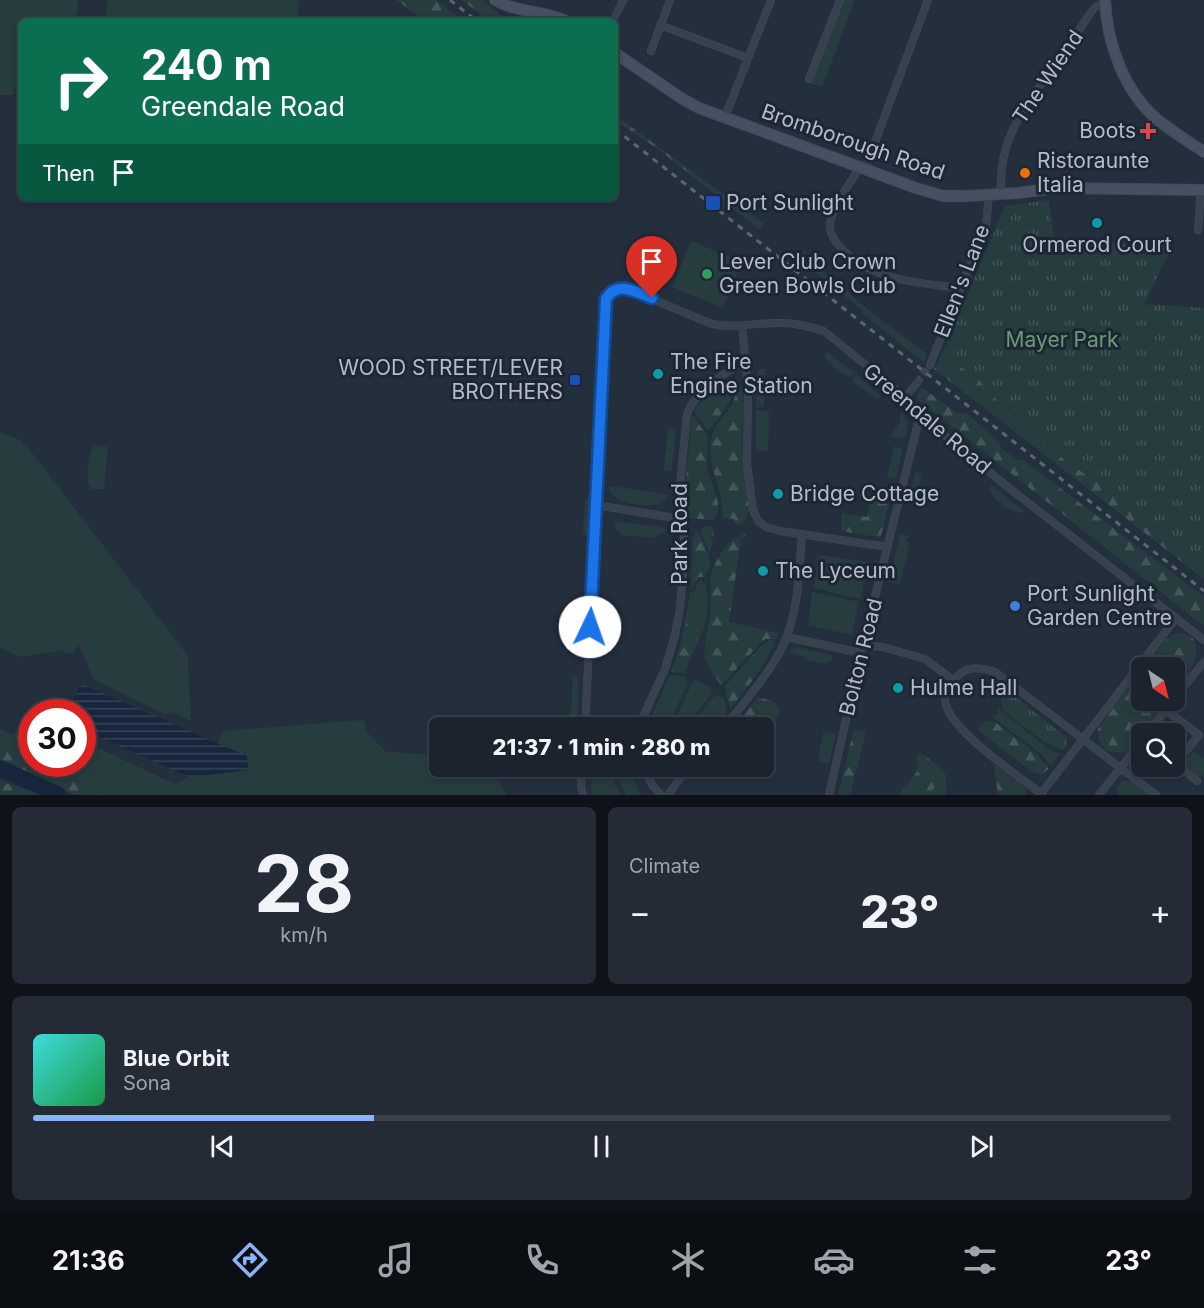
<!DOCTYPE html>
<meta charset="utf-8">
<style>
body{margin:0;font-family:Inter,sans-serif;background:#242b36;color:#f1f3f6;height:100vh;display:flex;flex-direction:column;font-size:22px;white-space:nowrap}
*{box-sizing:border-box;margin:0}
p{font-size:20px;color:#a0a4aa}
.icon{flex:none;width:33px;height:33px;fill:none;stroke:currentColor;stroke-width:2;stroke-linecap:round;stroke-linejoin:round}
.map{position:relative;height:795px;overflow:hidden}
.panel{display:flex;flex-direction:column;gap:12px;padding:12px;background:#0f1319;flex:1}
.panel>*{flex:none}
.top-card{position:absolute;left:18px;top:18px;width:600px;height:183px;border-radius:9px;box-shadow:0 3px 9px #0003,0 0 0 2px #39404a;background:#0b6e4f;color:#fff;overflow:hidden}
.needle{width:39px;rotate:145deg}
.buttons{position:absolute;left:1131px;top:657px;display:grid;gap:12px}
.buttons a{display:grid;place-items:center;width:54px;height:54px;border-radius:9px;background:#1b232e;box-shadow:0 3px 9px #0003,0 0 0 2px #39404a;font-size:30px}
.speed{position:absolute;left:18px;top:699px;display:flex;gap:12px;font-size:30px;font-weight:700;text-align:center}
.speed>*{display:grid;place-content:center;width:78px;height:78px;border-radius:50%;background:#1b232e;box-shadow:0 3px 9px #0003,0 0 0 2px #39404a;line-height:1}
.speed .limit{border:9px solid #d22;background:#fff;color:#111}
.pin{position:absolute;display:grid;place-items:center;width:51px;height:51px;color:#fff;margin:-62px -26px;border-radius:50% 50% 50% 0;rotate:-45deg;box-shadow:0 0 6px #0007}
.pin .icon{rotate:45deg}
.me{position:absolute;width:66px;margin:-33px;rotate:3deg;stroke-linejoin:round;filter:drop-shadow(0 0 4px #0008)}
.turn{display:flex;align-items:center;gap:21px;height:126px;padding:0 24px;font-size:27px}
.turn .icon{width:78px;height:78px;stroke-width:2.5}
.turn b{display:block;font-size:42px;line-height:51px}
.then{display:flex;align-items:center;height:57px;padding:0 24px;background:#0003;gap:12px;font-size:22px}
.big{font-size:45px;font-weight:800;line-height:1.1}
.panel .widget{flex:1;display:flex;flex-direction:column;justify-content:center;gap:9px;min-width:0;padding:0 21px;border-radius:9px;background:#242b36}
.panel .dial{align-items:center;gap:0}
.dial b{font-size:78px;line-height:1}
.song{display:flex;align-items:center;gap:18px}
.cover{width:72px;height:72px;border-radius:9px;background:linear-gradient(135deg,hsl(180 70% 55%),hsl(140 70% 35%))}
.played{height:6px;border-radius:3px;background:linear-gradient(90deg,#8ab4f8 30%,#39404a 30%)}
.keys{display:flex;justify-content:space-around;direction:ltr}
.heat{display:flex;justify-content:space-between;align-items:center;font-size:33px;direction:ltr}
.panel .tiles{flex:1;display:grid;gap:12px;grid-template-columns:1fr 1fr}
.widget:last-child{grid-column:span 2}
.trip{position:absolute;left:429px;top:717px;width:345px;height:60px;border-radius:9px;background:#1b232e;box-shadow:0 3px 9px #0003,0 0 0 2px #39404a;font-weight:800;line-height:60px;text-align:center}
.dock{display:flex;height:96px;justify-content:space-around;align-items:center;background:#0b0e12;color:#a0a4aa}
.dock .icon{width:42px;height:42px}
.dock .active{color:#8ab4f8}
.dock b{font-size:27px;color:#f1f3f6}
.map>svg:first-child{display:block}
.green{fill:#263c3f}
.forest{fill:url(#forest-firs)}
.park{fill:url(#park-tufts)}
.water{fill:url(#water-rules)}
.lines{fill:none;stroke-linecap:round;stroke-linejoin:round}
.river{stroke:#17263c;stroke-width:16}
.street-tunnel{stroke:#3a4453;stroke-width:7;stroke-dasharray:7 3.5;stroke-linecap:butt}
.street-casing{stroke:#414a57;stroke-width:8}
.secondary-casing{stroke:#414a57;stroke-width:12}
.street{stroke:#38414e;stroke-width:7}
.secondary{stroke:#465061;stroke-width:10}
.rail{stroke:#5a6575;stroke-width:3;stroke-dasharray:6 6;stroke-linecap:butt}
.route-casing{stroke:#114b97;stroke-width:15}
.route{stroke:#1a73e8;stroke-width:10}
.health-dot{fill:#e0444e;stroke:#1d2633;stroke-width:2}
.food-dot{fill:#e8710a;stroke:#1d2633;stroke-width:2}
.transit-dot{fill:#1a4fb4;stroke:#1d2633;stroke-width:2}
.culture-dot{fill:#0f9aa8;stroke:#1d2633;stroke-width:2}
.leisure-dot{fill:#2e9e5b;stroke:#1d2633;stroke-width:2}
.shop-dot{fill:#3f7fe0;stroke:#1d2633;stroke-width:2}
.labels{text-anchor:middle;stroke-width:6;stroke-linejoin:round;paint-order:stroke}
.street-label{font-size:21px;fill:#b4bcc9;stroke:#1d2633}
.poi-label{font-size:21px;fill:#b4bcc9;stroke:#1d2633;text-anchor:start}
.park-label{font-size:21px;fill:#6b9a76;stroke:#1d2633}
</style>
<div class="map">
<svg width="1204" height="795" viewBox="0 0 1204 795">
<defs>
<pattern id="forest-firs" width="22" height="20" patternUnits="userSpaceOnUse" patternTransform="scale(1.5)"><rect width="22" height="20" fill="#263c3f"/><path d="M5 1l3.5 6h-7zM16 11l3.5 6h-7z" fill="#435659"/></pattern>
<pattern id="park-tufts" width="24" height="20" patternUnits="userSpaceOnUse" patternTransform="scale(1.5)"><rect width="24" height="20" fill="#263c3f"/><path d="M3 7l-1-3M5 7V3M7 7l1-3M15 17l-1-3M17 17v-4M19 17l1-3" fill="none" stroke="#435659"/></pattern>
<pattern id="water-rules" width="6" height="5" patternUnits="userSpaceOnUse" patternTransform="scale(1.5)"><rect width="6" height="5" fill="#17263c"/><path d="M0 2.5h6" fill="none" stroke="#364457"/></pattern>
</defs>
<rect width="100%" height="100%" fill="#242f3e"/>
<path class="green" d="M 0,0 L 78,0 L 76,21 L 21,21 L 21,88 L 14,88 L 14,95 L 0,95 Z
M 107,0 L 299,0 L 298,21 L 105,21 Z
M 843,0 L 855,0 L 822,87 L 811,84 Z
M 691,241 L 742,262 L 723,308 L 672,287 Z
M 803,251 L 805,251 L 843,291 L 846,290 L 877,317 L 927,354 L 924,363 L 862,313 L 863,311 L 797,258 Z
M 827,351 L 854,373 L 851,377 C 842,375 828,364 824,356 Z
M 759,369 L 765,369 L 764,404 L 763,407 L 756,407 L 757,371 Z
M 856,374 L 881,396 L 878,400 L 852,381 Z
M 756,410 L 769,411 L 768,451 L 756,452 Z
M 902,412 L 908,422 L 906,438 L 891,437 L 893,431 L 900,422 L 899,416 Z
M 668,428 L 676,429 L 672,471 L 664,471 Z
M 0,432 L 20,440 L 33,454 L 188,656 L 191,721 L 173,712 L 166,715 L 94,679 L 78,644 L 73,654 L 60,651 L 19,657 L 0,647 Z
M 94,445 L 108,447 L 104,489 L 91,489 C 84,479 88,456 94,445 Z
M 894,446 L 903,449 L 896,479 L 887,477 Z
M 915,472 L 922,474 L 916,504 L 908,502 Z
M 991,485 L 1025,512 C 1012,515 995,501 989,490 Z
M 613,486 L 669,495 L 659,504 C 642,507 616,505 608,488 Z
M 591,497 L 590,532 L 586,536 L 583,533 L 585,500 Z
M 622,522 L 662,527 L 667,530 L 652,538 L 621,535 L 616,529 L 614,523 Z
M 900,534 L 908,536 L 906,542 L 910,543 L 900,584 L 889,582 Z
M 818,555 L 869,562 L 860,599 L 814,588 Z
M 700,579 L 706,585 C 707,598 709,611 705,623 C 701,641 690,655 685,673 L 671,672 L 680,647 L 690,593 L 694,591 Z
M 812,592 L 859,602 L 852,635 L 808,625 Z
M 797,647 L 800,648 L 833,655 L 831,661 L 824,664 L 806,660 L 803,656 L 793,654 L 790,650 Z
M 573,675 L 579,680 L 578,724 L 570,724 Z
M 678,675 L 685,677 L 688,683 L 667,727 L 647,728 L 669,676 Z
M 695,680 L 711,687 L 712,693 L 686,727 L 672,727 L 691,685 Z
M 716,695 L 724,698 L 727,713 L 713,727 L 690,727 L 708,703 Z
M 758,697 L 772,701 L 780,708 L 764,767 L 761,767 L 764,766 L 764,728 L 733,728 Z
M 999,709 L 1047,748 L 1060,754 L 1051,766 L 1041,754 L 992,717 L 996,715 Z
M 28,715 L 31,717 L 31,761 L 28,759 L 13,735 Z
M 364,720 L 367,732 L 386,752 L 439,755 L 440,766 L 489,767 L 507,795 L 107,795 L 38,764 L 82,764 L 83,741 L 175,784 L 189,777 L 248,770 L 247,756 L 218,744 L 223,731 Z
M 826,732 L 836,734 L 829,764 L 819,762 L 818,759 L 823,733 Z
M 1194,751 L 1204,759 L 1204,776 L 1202,775 L 1199,778 L 1183,764 Z
M 918,754 L 926,756 L 945,772 L 947,795 L 898,795 L 917,772 Z
M 592,767 L 607,767 L 620,795 L 591,795 Z
M 612,767 L 630,767 L 640,795 L 626,795 Z
M 1122,781 L 1132,781 L 1149,795 L 1119,795 L 1116,789 Z"/>
<path class="forest" d="M 396,0 L 436,0 L 463,21 L 426,21 Z
M 462,0 L 483,0 L 507,21 L 489,21 Z
M 615,115 L 764,224 L 760,230 L 658,149 L 615,121 Z
M 942,354 L 976,377 L 1204,553 L 1204,579 L 934,369 Z
M 732,381 L 737,383 L 731,393 L 729,403 L 712,427 L 708,430 L 694,411 C 703,398 716,385 732,381 Z
M 740,384 L 743,391 L 742,451 L 749,510 L 746,520 L 739,525 L 736,524 L 734,519 L 725,518 L 723,516 C 722,512 722,507 722,502 C 717,476 703,457 715,428 C 719,419 727,414 731,406 C 735,400 735,392 740,384 Z
M 921,387 L 957,413 L 966,413 L 997,439 L 1002,449 L 1017,460 L 1022,459 L 1204,597 L 1204,626 L 916,398 Z
M 692,415 L 708,436 L 707,468 L 718,502 L 718,509 L 714,520 L 690,518 L 686,512 L 686,479 Z
M 871,501 L 889,504 L 881,536 L 878,537 L 841,531 L 842,513 L 867,517 Z
M 705,526 L 713,527 L 714,532 L 710,554 L 700,530 Z
M 696,530 C 701,536 710,555 710,563 C 710,568 707,573 704,577 L 698,577 L 691,591 L 693,538 Z
M 740,532 L 746,534 L 745,537 L 741,539 L 729,622 L 778,633 L 776,639 L 765,639 L 721,685 C 715,676 707,667 705,657 C 703,640 709,631 710,616 C 714,585 703,575 726,547 C 730,541 733,537 740,537 Z
M 686,623 L 695,631 L 697,642 L 690,657 L 685,673 L 671,672 L 680,647 Z
M 1177,633 C 1184,633 1190,635 1194,640 C 1204,657 1184,678 1175,691 L 1174,668 L 1144,667 L 1166,639 Z
M 770,640 L 775,642 C 764,667 747,688 730,709 L 725,688 L 727,684 L 760,647 Z
M 1141,670 L 1142,700 L 1167,701 L 1127,751 C 1110,757 1097,747 1098,729 Z
M 758,697 L 772,701 L 780,708 L 777,719 L 762,714 L 756,717 L 743,717 Z
M 985,721 L 995,722 L 1033,751 L 1049,769 L 1041,775 L 1032,772 L 978,730 Z
M 0,729 L 13,735 L 28,759 L 31,761 L 32,764 L 38,764 L 107,795 L 76,795 L 46,784 L 0,762 Z
M 854,729 L 866,732 L 850,795 L 838,795 Z
M 918,754 L 929,759 L 937,785 L 928,795 L 898,795 L 917,772 Z
M 995,765 L 1025,788 L 1027,795 L 998,795 L 994,767 Z
M 0,779 L 6,783 L 43,795 L 0,795 Z"/>
<path class="park" d="M 1049,200 L 1055,248 L 1110,242 L 1171,249 L 1144,304 L 1204,308 L 1204,567 L 1103,487 L 1038,441 L 1012,417 L 976,377 L 942,354 L 1005,206 Z
M 1008,691 L 1067,738 L 1066,746 L 1062,751 L 1055,746 L 1044,742 L 1003,710 L 1001,700 Z"/>
<path class="water" d="M 84,685 L 247,756 L 248,770 L 189,777 L 83,730 L 82,712 L 68,712 L 79,687 Z"/>
<g class="lines">
<path class="river" d="M 0,768 L 59,795"/>
<path class="street-tunnel" d="M 917,383 L 930,365"/>
<g class="street-casing">
<path id="street" d="M 613,21 L 623,0
M 660,25 L 748,58
M 651,51 L 670,0
M 809,79 L 840,0
M 725,117 L 771,0
M 860,167 C 851,182 832,206 830,224 C 829,234 835,241 841,248 C 871,281 920,283 961,288
M 865,169 L 928,0
M 1001,195 C 998,144 1019,115 1047,76 C 1061,57 1074,38 1087,18 L 1095,7 L 1105,2
M 1198,230 L 1201,190
M 742,326 L 748,389 L 747,464 L 753,510 L 758,521 L 766,527 L 780,531 L 888,547
M 930,365 L 986,225 L 989,196
M 905,397 L 917,383
M 596,505 L 681,519
M 787,637 L 861,653
M 864,645 L 883,647 L 925,659 L 953,680
M 1174,699 L 1204,662
M 1166,710 L 1199,735 L 1178,761 L 1181,768 L 1197,781
M 585,728 L 606,299 L 614,290 L 623,287 L 712,324 C 736,329 758,322 782,323 C 796,323 811,327 824,331 L 905,397 L 920,415 L 999,480 L 1204,640
M 638,728 L 665,669 L 675,635 L 680,608 L 684,561 L 684,533 L 679,495 L 687,414 C 697,389 722,375 745,361
M 723,728 C 742,706 778,663 787,636 C 799,604 799,568 802,535
M 1147,734 L 1173,700
M 582,766 L 581,787 L 583,795
M 643,766 L 652,785 L 661,795
M 668,795 L 689,766
M 829,795 L 861,653 L 920,415
M 1040,795 L 1176,618
M 1043,795 C 1021,778 946,728 945,700 C 944,693 949,685 954,680 C 965,665 979,667 995,672 L 1156,795
M 1099,795 L 1142,741"/>
</g>
<g class="secondary-casing">
<path id="secondary" d="M 495,0 C 517,13 543,10 566,21
M 1105,0 C 1107,43 1124,92 1158,120 C 1173,132 1189,142 1204,152
M 615,53 L 681,98 L 699,108 L 916,188 L 943,196 L 967,196 L 1018,193 L 1055,188 L 1204,190"/>
</g>
<use href="#street" class="street"/>
<use href="#secondary" class="secondary"/>
<path class="rail" d="M 450,0 L 477,21
M 615,129 L 1204,591"/>
</g>
<g class="lines">
<g class="route-casing">
<path id="route" d="M 590,627 L 606,299 C 617,280 636,292 652,298"/>
</g>
<use href="#route" class="route"/>
</g>
<path class="health-dot" d="M1145 122h6v6h6v6h-6v6h-6v-6h-6v-6h6z"/>
<circle class="food-dot" cx="1025" cy="173" r="6"/>
<g class="transit-dot">
<rect x="705" y="195" width="16" height="16" rx="3"/>
<rect x="569" y="374" width="12" height="12" rx="3"/>
</g>
<g class="culture-dot">
<circle cx="1097" cy="223" r="6"/>
<circle cx="658" cy="374" r="6"/>
<circle cx="778" cy="494" r="6"/>
<circle cx="763" cy="571" r="6"/>
<circle cx="898" cy="688" r="6"/>
</g>
<circle class="leisure-dot" cx="707" cy="274" r="6"/>
<circle class="shop-dot" cx="1015" cy="606" r="6"/>
<g class="labels">
<g class="street-label">
<text transform="translate(1048 77) rotate(-56)" y="7">The Wiend</text>
<text transform="translate(853 142) rotate(19)" y="7">Bromborough Road</text>
<text transform="translate(962 281) rotate(-69)" y="7">Ellen's Lane</text>
<text transform="translate(927 419) rotate(40)" y="7">Greendale Road</text>
<text transform="translate(680 534) rotate(-90)" y="7">Park Road</text>
<text transform="translate(861 657) rotate(-76)" y="7">Bolton Road</text>
</g>
<g class="poi-label">
<text x="1136" y="138" text-anchor="end">Boots</text>
<text x="1037" y="168">Ristoraunte<tspan x="1037" dy="24">Italia</tspan></text>
<text x="726" y="210">Port Sunlight</text>
<text x="1097" y="252" text-anchor="middle">Ormerod Court</text>
<text x="719" y="269">Lever Club Crown<tspan x="719" dy="24">Green Bowls Club</tspan></text>
<text x="670" y="369">The Fire<tspan x="670" dy="24">Engine Station</tspan></text>
<text x="563" y="375" text-anchor="end">WOOD STREET/LEVER<tspan x="563" dy="24">BROTHERS</tspan></text>
<text x="790" y="501">Bridge Cottage</text>
<text x="775" y="578">The Lyceum</text>
<text x="1027" y="601">Port Sunlight<tspan x="1027" dy="24">Garden Centre</tspan></text>
<text x="910" y="695">Hulme Hall</text>
</g>
<g class="park-label">
<text x="1062" y="347">Mayer Park</text>
</g>
</g>
</svg>
<div class="buttons">
<a><svg class="needle" viewBox="-14 -14 28 28"><path d="M0-13l5 13h-10z" fill="#e53935"/><path d="M0 13l5-13h-10z" fill="#a0a4aa"/></svg></a>
<a><svg class="icon" aria-label="search" viewBox="0 0 24 24"><circle cx="10" cy="10" r="6"/><path d="M15 15l6 6"/></svg></a>
</div>
<div class="speed"><div class="limit">30</div></div>
<div class="pin" style="left:652px;top:298px;background:#d93025"><svg class="icon" aria-label="arrive" viewBox="0 0 24 24"><path d="M6 21V4h12l-3 4 3 4H6"/></svg></div>
<svg class="me" style="left:590px;top:627px" viewBox="-20 -20 40 40"><circle r="19" fill="#fff"/><path d="M0-13L10 11 0 6-10 11z" fill="#1a73e8"/></svg>
<div class="trip">21:37 · 1 min · 280 m</div>
<div class="top-card">
<div class="turn"><svg class="icon" aria-label="right" viewBox="0 0 24 24"><path d="M7 20v-9h11M14 6l5 5-5 5"/></svg><div><b>240 m</b>Greendale Road</div></div>
<div class="then">Then<svg class="icon" aria-label="arrive" viewBox="0 0 24 24"><path d="M6 21V4h12l-3 4 3 4H6"/></svg></div>
</div>
</div>
<section class="panel">
<div class="tiles">
<div class="widget dial"><b>28</b><p>km/h</p></div>
<div class="widget"><p>Climate</p>
<div class="heat"><a>−</a><b class="big">23°</b><a>+</a></div>
</div>
<div class="widget">
<div class="song"><i class="cover"></i><div><b>Blue Orbit</b><p>Sona</p></div></div>
<div class="played"></div>
<div class="keys"><svg class="icon" aria-label="previous" viewBox="0 0 24 24"><path d="M18 5L8 12l10 7zM5 5v14"/></svg><svg class="icon" aria-label="pause" viewBox="0 0 24 24"><path d="M8 5v14M16 5v14"/></svg><svg class="icon" aria-label="next" viewBox="0 0 24 24"><path d="M6 5l10 7-10 7zM19 5v14"/></svg></div>
</div>
</div>
</section>
<nav class="dock">
<b>21:36</b>
<svg class="icon active" aria-label="directions" viewBox="0 0 24 24"><path d="M12 3l9 9-9 9-9-9zM9 14v-3h6M13 9l2 2-2 2"/></svg>
<svg class="icon" aria-label="music" viewBox="0 0 24 24"><path d="M9 18V5l10-2v13"/><circle cx="6" cy="18" r="3"/><circle cx="16" cy="16" r="3"/></svg>
<svg class="icon" aria-label="phone" viewBox="0 0 24 24"><path d="M5 4h4l2 5-3 2q2 4 5 5l2-3 5 2v4C11 20 4 13 5 4z"/></svg>
<svg class="icon" aria-label="climate" viewBox="0 0 24 24"><path d="M12 3v18M4 7l16 10M4 17L20 7"/></svg>
<svg class="icon" aria-label="car" viewBox="0 0 24 24"><path d="M5 17H2v-5l4-1 3-4h7l3 4 3 1v5h-3M9 17h6M6 11h13"/><circle cx="7" cy="17" r="2"/><circle cx="17" cy="17" r="2"/></svg>
<svg class="icon" aria-label="filters" viewBox="0 0 24 24"><path d="M4 7h16M4 17h16"/><circle cx="9" cy="7" r="2"/><circle cx="15" cy="17" r="2"/></svg>
<b>23°</b>
</nav>
